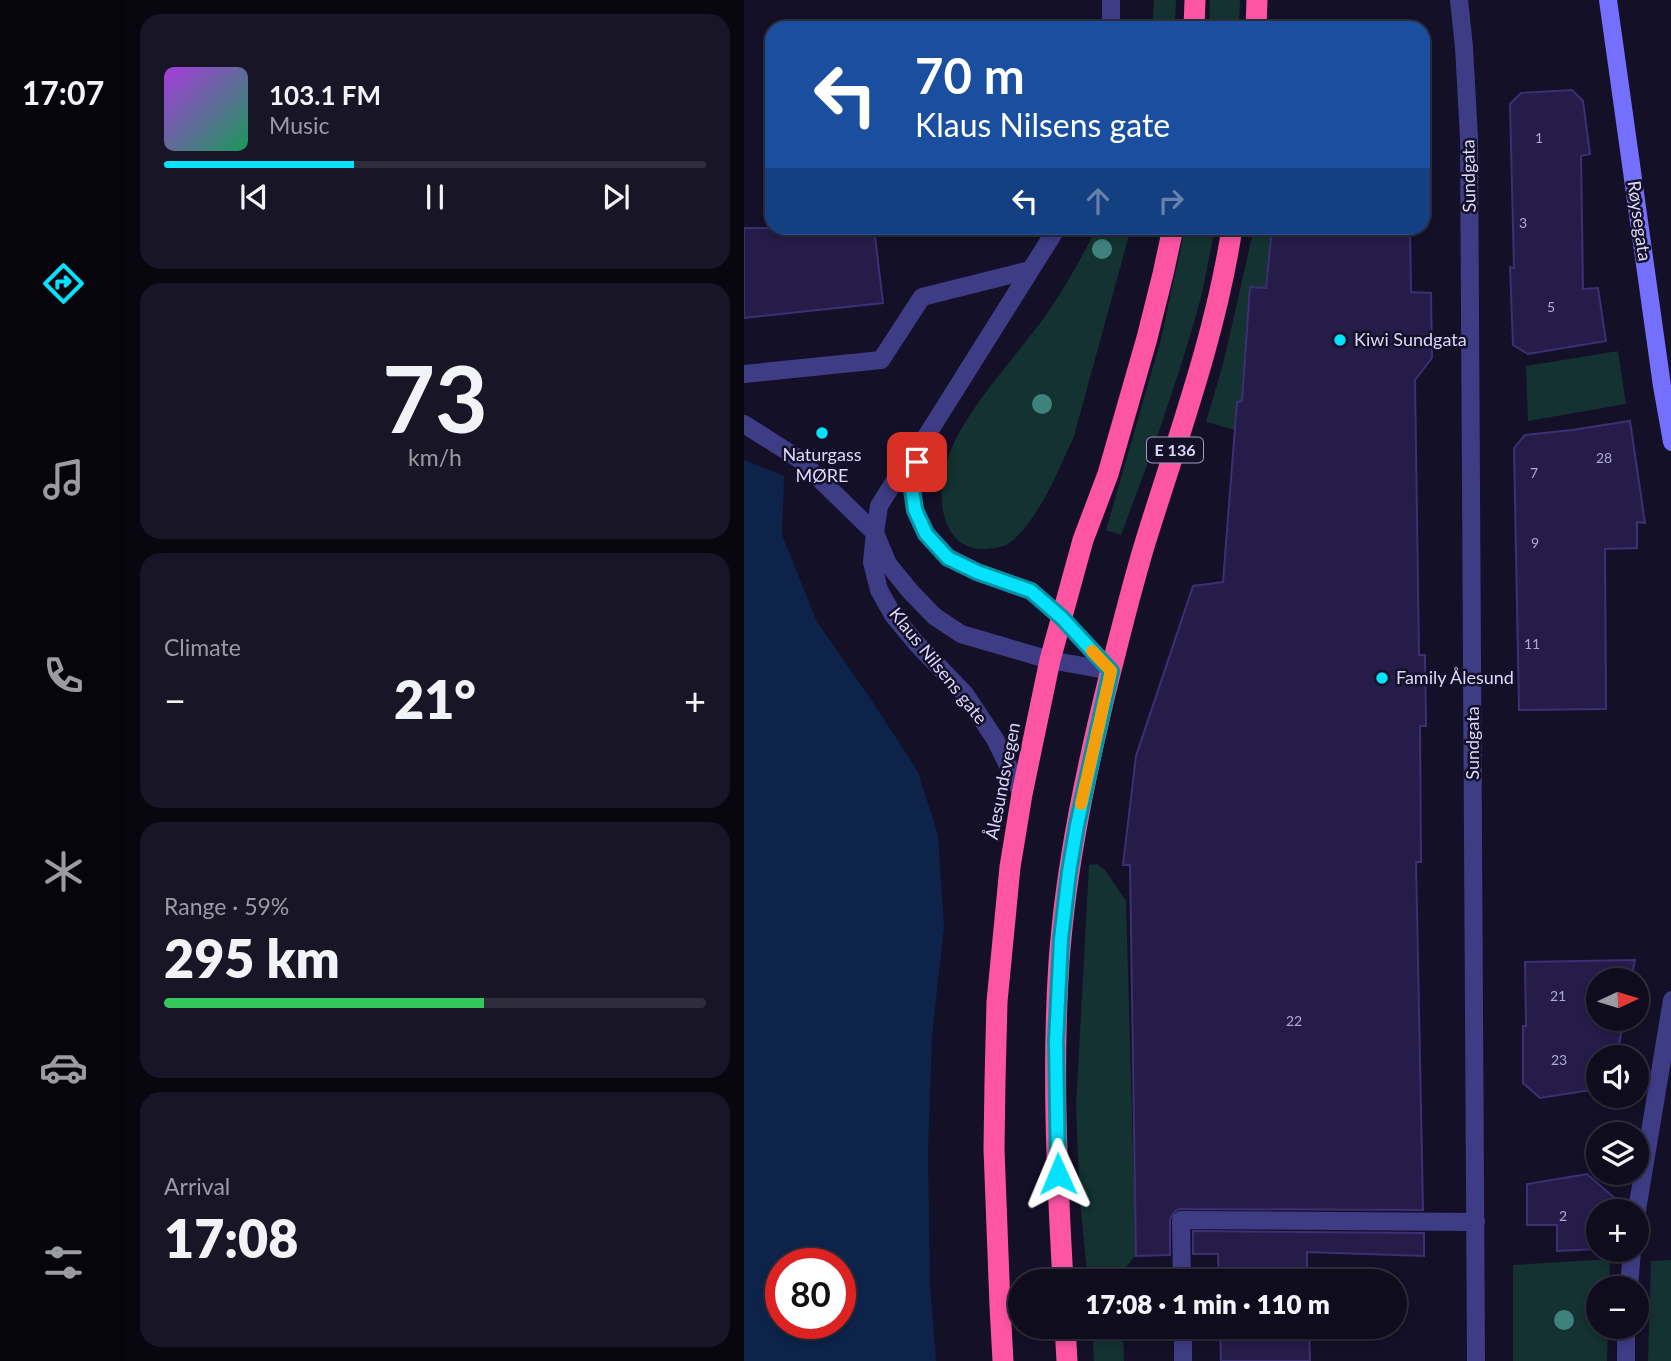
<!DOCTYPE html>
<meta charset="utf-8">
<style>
body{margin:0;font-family:Lato,sans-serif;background:#181527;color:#f1f3f6;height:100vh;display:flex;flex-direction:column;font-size:26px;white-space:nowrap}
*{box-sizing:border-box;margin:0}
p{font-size:23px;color:#9b9ba4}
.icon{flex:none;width:38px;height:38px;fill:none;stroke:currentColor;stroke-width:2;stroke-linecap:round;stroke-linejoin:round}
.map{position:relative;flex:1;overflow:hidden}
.drawer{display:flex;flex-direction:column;gap:14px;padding:14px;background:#080710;width:618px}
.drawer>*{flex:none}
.banner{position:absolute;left:21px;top:21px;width:665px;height:214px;border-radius:21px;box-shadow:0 4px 10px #0003,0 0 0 2px #2f2c3c;background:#1a4fa0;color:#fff;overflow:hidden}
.needle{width:46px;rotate:86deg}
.controls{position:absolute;left:842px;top:968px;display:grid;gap:14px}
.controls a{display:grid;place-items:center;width:63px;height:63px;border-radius:50%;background:#0f0c1e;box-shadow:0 4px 10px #0003,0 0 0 2px #2f2c3c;font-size:35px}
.speed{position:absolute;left:21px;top:1248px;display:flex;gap:14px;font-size:35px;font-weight:700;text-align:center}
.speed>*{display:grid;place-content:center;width:91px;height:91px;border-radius:50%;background:#0f0c1e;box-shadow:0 4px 10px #0003,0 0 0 2px #2f2c3c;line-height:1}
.speed .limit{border:10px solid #d22;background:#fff;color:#111}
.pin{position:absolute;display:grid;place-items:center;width:60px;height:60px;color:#fff;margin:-30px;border-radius:14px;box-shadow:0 4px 10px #0006}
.me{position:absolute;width:77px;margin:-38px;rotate:359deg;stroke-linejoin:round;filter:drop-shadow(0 0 5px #0008)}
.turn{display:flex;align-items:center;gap:24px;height:147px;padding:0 35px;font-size:32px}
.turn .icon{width:91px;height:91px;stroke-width:2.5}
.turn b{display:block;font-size:49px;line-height:60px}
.lanes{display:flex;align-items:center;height:66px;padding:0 35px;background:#0003;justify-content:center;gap:35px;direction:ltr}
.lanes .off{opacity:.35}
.big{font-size:52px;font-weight:800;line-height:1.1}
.drawer .tile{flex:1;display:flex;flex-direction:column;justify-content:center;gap:10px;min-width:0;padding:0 24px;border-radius:21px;background:#181527}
.drawer .dial{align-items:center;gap:0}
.dial b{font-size:91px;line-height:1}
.song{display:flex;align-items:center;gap:21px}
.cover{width:84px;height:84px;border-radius:10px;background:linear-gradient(135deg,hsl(280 70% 55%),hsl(150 70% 35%))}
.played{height:7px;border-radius:4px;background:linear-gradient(90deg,#06e2fc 35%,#2f2c3c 35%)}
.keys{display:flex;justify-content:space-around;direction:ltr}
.heat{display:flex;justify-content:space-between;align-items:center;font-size:38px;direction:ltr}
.charge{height:10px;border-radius:5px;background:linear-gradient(90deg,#34c759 59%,#2f2c3c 0)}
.trip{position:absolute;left:264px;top:1269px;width:399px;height:70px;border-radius:35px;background:#0f0c1e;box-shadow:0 4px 10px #0003,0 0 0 2px #2f2c3c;font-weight:800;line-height:70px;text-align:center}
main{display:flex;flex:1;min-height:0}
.dock{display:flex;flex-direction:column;width:126px;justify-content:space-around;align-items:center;background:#06050c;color:#9b9ba4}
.dock .icon{width:49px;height:49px}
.dock .selected{color:#06e2fc}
.dock b{font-size:32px;color:#f1f3f6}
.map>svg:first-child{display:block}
.green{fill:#133231}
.water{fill:#0d234a;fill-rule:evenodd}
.building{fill:#261c49;stroke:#3d2f74;stroke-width:2}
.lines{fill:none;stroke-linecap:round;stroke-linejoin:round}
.lane{stroke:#3f3c86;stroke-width:18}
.street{stroke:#3f3c86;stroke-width:18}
.secondary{stroke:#7470fd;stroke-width:18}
.highway{stroke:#fd54a4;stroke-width:21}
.tree{fill:#3f827c}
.route-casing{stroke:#0493a4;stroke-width:18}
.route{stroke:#06e2fc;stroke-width:12}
.slow{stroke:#f59e0b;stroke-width:12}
.poi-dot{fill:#06e2fc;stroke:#141028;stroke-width:2.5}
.labels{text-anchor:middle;stroke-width:5;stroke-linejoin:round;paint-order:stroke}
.number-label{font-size:14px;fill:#aea9d1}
.shield{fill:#141028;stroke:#a09cbe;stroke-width:2}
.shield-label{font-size:16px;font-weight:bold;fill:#dcd8fe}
.street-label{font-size:18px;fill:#dcd8fe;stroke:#141028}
.poi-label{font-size:18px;fill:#dcd8fe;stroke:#141028;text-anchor:start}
</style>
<main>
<nav class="dock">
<b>17:07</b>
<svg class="icon selected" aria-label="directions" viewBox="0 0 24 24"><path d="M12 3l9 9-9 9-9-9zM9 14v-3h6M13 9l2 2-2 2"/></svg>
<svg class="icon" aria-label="music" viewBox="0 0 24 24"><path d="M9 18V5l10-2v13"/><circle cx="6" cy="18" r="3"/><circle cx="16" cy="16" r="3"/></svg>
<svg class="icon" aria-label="phone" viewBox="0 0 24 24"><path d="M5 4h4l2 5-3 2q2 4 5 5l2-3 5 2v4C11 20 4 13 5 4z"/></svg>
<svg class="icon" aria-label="climate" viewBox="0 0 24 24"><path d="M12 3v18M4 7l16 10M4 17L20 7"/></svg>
<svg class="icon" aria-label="car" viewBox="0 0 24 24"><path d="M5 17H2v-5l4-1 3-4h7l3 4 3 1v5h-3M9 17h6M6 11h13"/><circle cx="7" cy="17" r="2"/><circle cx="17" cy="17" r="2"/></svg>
<svg class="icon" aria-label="filters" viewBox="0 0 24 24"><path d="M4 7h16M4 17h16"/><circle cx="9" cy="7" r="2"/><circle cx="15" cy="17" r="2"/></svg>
</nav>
<section class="drawer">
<div class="tile">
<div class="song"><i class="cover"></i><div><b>103.1 FM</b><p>Music</p></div></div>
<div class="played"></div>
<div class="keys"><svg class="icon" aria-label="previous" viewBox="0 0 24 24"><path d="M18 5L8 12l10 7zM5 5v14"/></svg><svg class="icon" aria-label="pause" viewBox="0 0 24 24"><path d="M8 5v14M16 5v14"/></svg><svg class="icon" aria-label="next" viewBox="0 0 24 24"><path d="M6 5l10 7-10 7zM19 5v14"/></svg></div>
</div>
<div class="tile dial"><b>73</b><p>km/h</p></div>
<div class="tile"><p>Climate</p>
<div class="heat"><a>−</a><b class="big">21°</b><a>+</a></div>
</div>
<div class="tile"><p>Range · 59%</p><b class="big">295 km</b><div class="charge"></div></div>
<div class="tile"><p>Arrival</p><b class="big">17:08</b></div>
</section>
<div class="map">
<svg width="928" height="1361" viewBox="0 0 928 1361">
<rect width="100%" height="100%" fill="#141028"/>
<path class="green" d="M 410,0 L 432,0 L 431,28 L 408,28 Z
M 466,0 L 496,0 L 495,28 L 465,28 Z
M 353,228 L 387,228 L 330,436 C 315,469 296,517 268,541 C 261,547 253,548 243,549 C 202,552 193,507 199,475 C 211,415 275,357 308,306 C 325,281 339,254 353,228 Z
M 441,228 L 471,228 C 466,252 462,277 456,301 C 434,381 406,458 377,535 L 362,530 L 417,339 Z
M 510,228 L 528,228 L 522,288 L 506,288 L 498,401 L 493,402 L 491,430 L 462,422 L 479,364 Z
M 874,351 L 882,404 L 784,421 L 782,366 Z
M 353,864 L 361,870 L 382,901 L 392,1255 L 377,1273 L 377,1281 L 344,1281 L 336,1202 L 332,1107 L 345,865 Z
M 866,1259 L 865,1288 L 854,1288 L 854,1326 L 864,1327 L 863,1361 L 769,1361 L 769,1265 Z
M 927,1260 L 927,1361 L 904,1361 L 907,1261 Z
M 348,1327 L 379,1327 L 380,1361 L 350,1361 Z"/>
<path class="water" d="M 0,460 L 40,476 L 38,535 L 73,622 L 132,707 L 174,772 L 194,835 L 200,927 L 188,1036 L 184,1153 L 186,1284 L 192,1361 L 0,1361 ZM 37,1264 L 96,1264 L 96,1323 L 37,1323 Z"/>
<path class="building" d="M 828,90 L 839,101 L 846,154 L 837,156 L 839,289 L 854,288 L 862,341 L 784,354 L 769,345 L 766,267 L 770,268 L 766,104 L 777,93 Z
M 0,228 L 130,228 L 139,303 L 0,318 Z
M 528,228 L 666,228 L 667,292 L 687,293 L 688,358 L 671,380 L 675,655 L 681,655 L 682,726 L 676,726 L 677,862 L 672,862 L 679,1210 L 436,1209 L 431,1211 L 426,1219 L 426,1255 L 392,1256 L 386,865 L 379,865 L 392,756 L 449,586 L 479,582 L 493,402 L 498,401 L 506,287 L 522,288 Z
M 886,421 L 901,523 L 893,522 L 893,548 L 861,549 L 862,709 L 775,710 L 770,448 L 781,435 L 828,430 Z
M 891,960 L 887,980 L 854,980 L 854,1018 L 880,1018 L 873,1055 L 866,1054 L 865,1057 L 854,1057 L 854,1089 L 796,1098 L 779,1083 L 779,1026 L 782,1026 L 781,962 Z
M 843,1174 L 882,1208 L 881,1211 L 854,1211 L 854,1249 L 813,1251 L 813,1225 L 783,1225 L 783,1184 Z
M 449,1231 L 680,1233 L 680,1256 L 563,1252 L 563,1281 L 475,1281 L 474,1254 L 449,1254 Z
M 476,1326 L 565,1326 L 566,1361 L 477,1361 Z"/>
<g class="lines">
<path class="lane" d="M 367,28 L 367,0
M 0,374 L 137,360 L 178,297 L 286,270
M 0,424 L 55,459 L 131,533 L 128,562 L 135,590 L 149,615 L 172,643 L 221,694 L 251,739 L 278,794
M 178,443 L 313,228
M 438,1281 L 437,1220 L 732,1222
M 439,1326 L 439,1361"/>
<path class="street" d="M 715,0 L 720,47 L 725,138 L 732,1361
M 178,443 L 155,474 L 135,506 L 131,533 L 144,564 L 166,591 L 190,616 L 217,634 L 306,660 L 367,671
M 175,454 L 167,482 L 171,510 L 182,533 L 204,557 L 233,572 L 287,591 L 318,618 L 367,671
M 892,1216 L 928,1000
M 885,1288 L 888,1250
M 882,1326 L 882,1361"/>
<path class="secondary" d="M 864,0 L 918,386 L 928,442"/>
<path class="highway" d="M 450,28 L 451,0
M 512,28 L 513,0
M 319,1281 C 313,1175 308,1068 315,962 C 322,864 343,766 367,670 C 378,627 389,582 402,540 C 434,437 472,334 488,228
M 321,1326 L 323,1361
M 259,1361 L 256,1306 L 250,1149 L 251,1081 L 253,1002 L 266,867 L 278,794 L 306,660 L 339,540 L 364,474 L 403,338 L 419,274 L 429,228"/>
</g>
<g class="tree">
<circle cx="358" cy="249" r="10"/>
<circle cx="298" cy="404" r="10"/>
<circle cx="820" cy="1320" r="10"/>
</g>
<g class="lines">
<g class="route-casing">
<path id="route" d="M 173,462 L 167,482 L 171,510 L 182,534 L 204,558 L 233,572 L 287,591 L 318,618 L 367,671 L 333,825 L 325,872 L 317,939 L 312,1041 L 314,1174"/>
</g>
<use href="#route" class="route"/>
<path class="slow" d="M 337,804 L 367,671 L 348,651"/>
</g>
<g class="poi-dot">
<circle cx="596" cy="340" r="7"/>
<circle cx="78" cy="433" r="7"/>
<circle cx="638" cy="678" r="7"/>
</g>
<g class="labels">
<g class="number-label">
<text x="795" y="143">1</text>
<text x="779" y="228">3</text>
<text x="807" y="312">5</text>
<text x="860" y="463">28</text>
<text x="790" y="478">7</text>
<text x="791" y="548">9</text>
<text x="788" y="649">11</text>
<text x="814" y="1001">21</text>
<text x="550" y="1026">22</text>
<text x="815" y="1065">23</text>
<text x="819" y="1221">2</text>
</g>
<rect class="shield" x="403" y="437.5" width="56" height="25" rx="5"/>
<g class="shield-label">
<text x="431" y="456">E 136</text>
</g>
<g class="street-label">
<text transform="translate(725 176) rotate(-91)" y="6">Sundgata</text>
<text transform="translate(895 221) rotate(82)" y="6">Røysegata</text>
<text transform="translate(194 666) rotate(51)" y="6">Klaus Nilsens gate</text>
<text transform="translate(729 743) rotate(-90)" y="6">Sundgata</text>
<text transform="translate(259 781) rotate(-79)" y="6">Ålesundsvegen</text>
</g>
<g class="poi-label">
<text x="610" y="346">Kiwi Sundgata</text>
<text x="78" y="461" text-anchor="middle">Naturgass<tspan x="78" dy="21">MØRE</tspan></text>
<text x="652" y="684">Family Ålesund</text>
</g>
</g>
</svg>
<div class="controls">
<a><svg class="needle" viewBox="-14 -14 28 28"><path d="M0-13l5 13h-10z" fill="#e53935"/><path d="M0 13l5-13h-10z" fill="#9b9ba4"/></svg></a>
<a><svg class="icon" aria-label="sound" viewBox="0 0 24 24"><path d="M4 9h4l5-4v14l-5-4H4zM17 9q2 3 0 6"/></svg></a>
<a><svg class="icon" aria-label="layers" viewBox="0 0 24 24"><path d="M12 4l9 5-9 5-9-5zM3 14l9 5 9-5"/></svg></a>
<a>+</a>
<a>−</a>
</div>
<div class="speed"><div class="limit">80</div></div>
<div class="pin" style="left:173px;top:462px;background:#d93025"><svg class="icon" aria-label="arrive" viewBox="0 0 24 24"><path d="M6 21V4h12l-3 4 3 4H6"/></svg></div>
<svg class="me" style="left:314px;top:1174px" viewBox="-20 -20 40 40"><path d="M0-17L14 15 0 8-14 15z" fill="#06e2fc" stroke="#fff" stroke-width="4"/></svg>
<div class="trip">17:08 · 1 min · 110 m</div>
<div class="banner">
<div class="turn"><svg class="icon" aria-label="left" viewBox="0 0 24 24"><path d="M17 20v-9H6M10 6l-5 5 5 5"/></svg><div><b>70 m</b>Klaus Nilsens gate</div></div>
<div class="lanes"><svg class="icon" aria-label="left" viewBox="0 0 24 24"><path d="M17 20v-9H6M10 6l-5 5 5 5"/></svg><svg class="icon off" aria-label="ahead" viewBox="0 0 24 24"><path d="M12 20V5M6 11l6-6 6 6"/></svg><svg class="icon off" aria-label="right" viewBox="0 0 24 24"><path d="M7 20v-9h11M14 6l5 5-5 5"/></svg></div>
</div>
</div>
</main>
